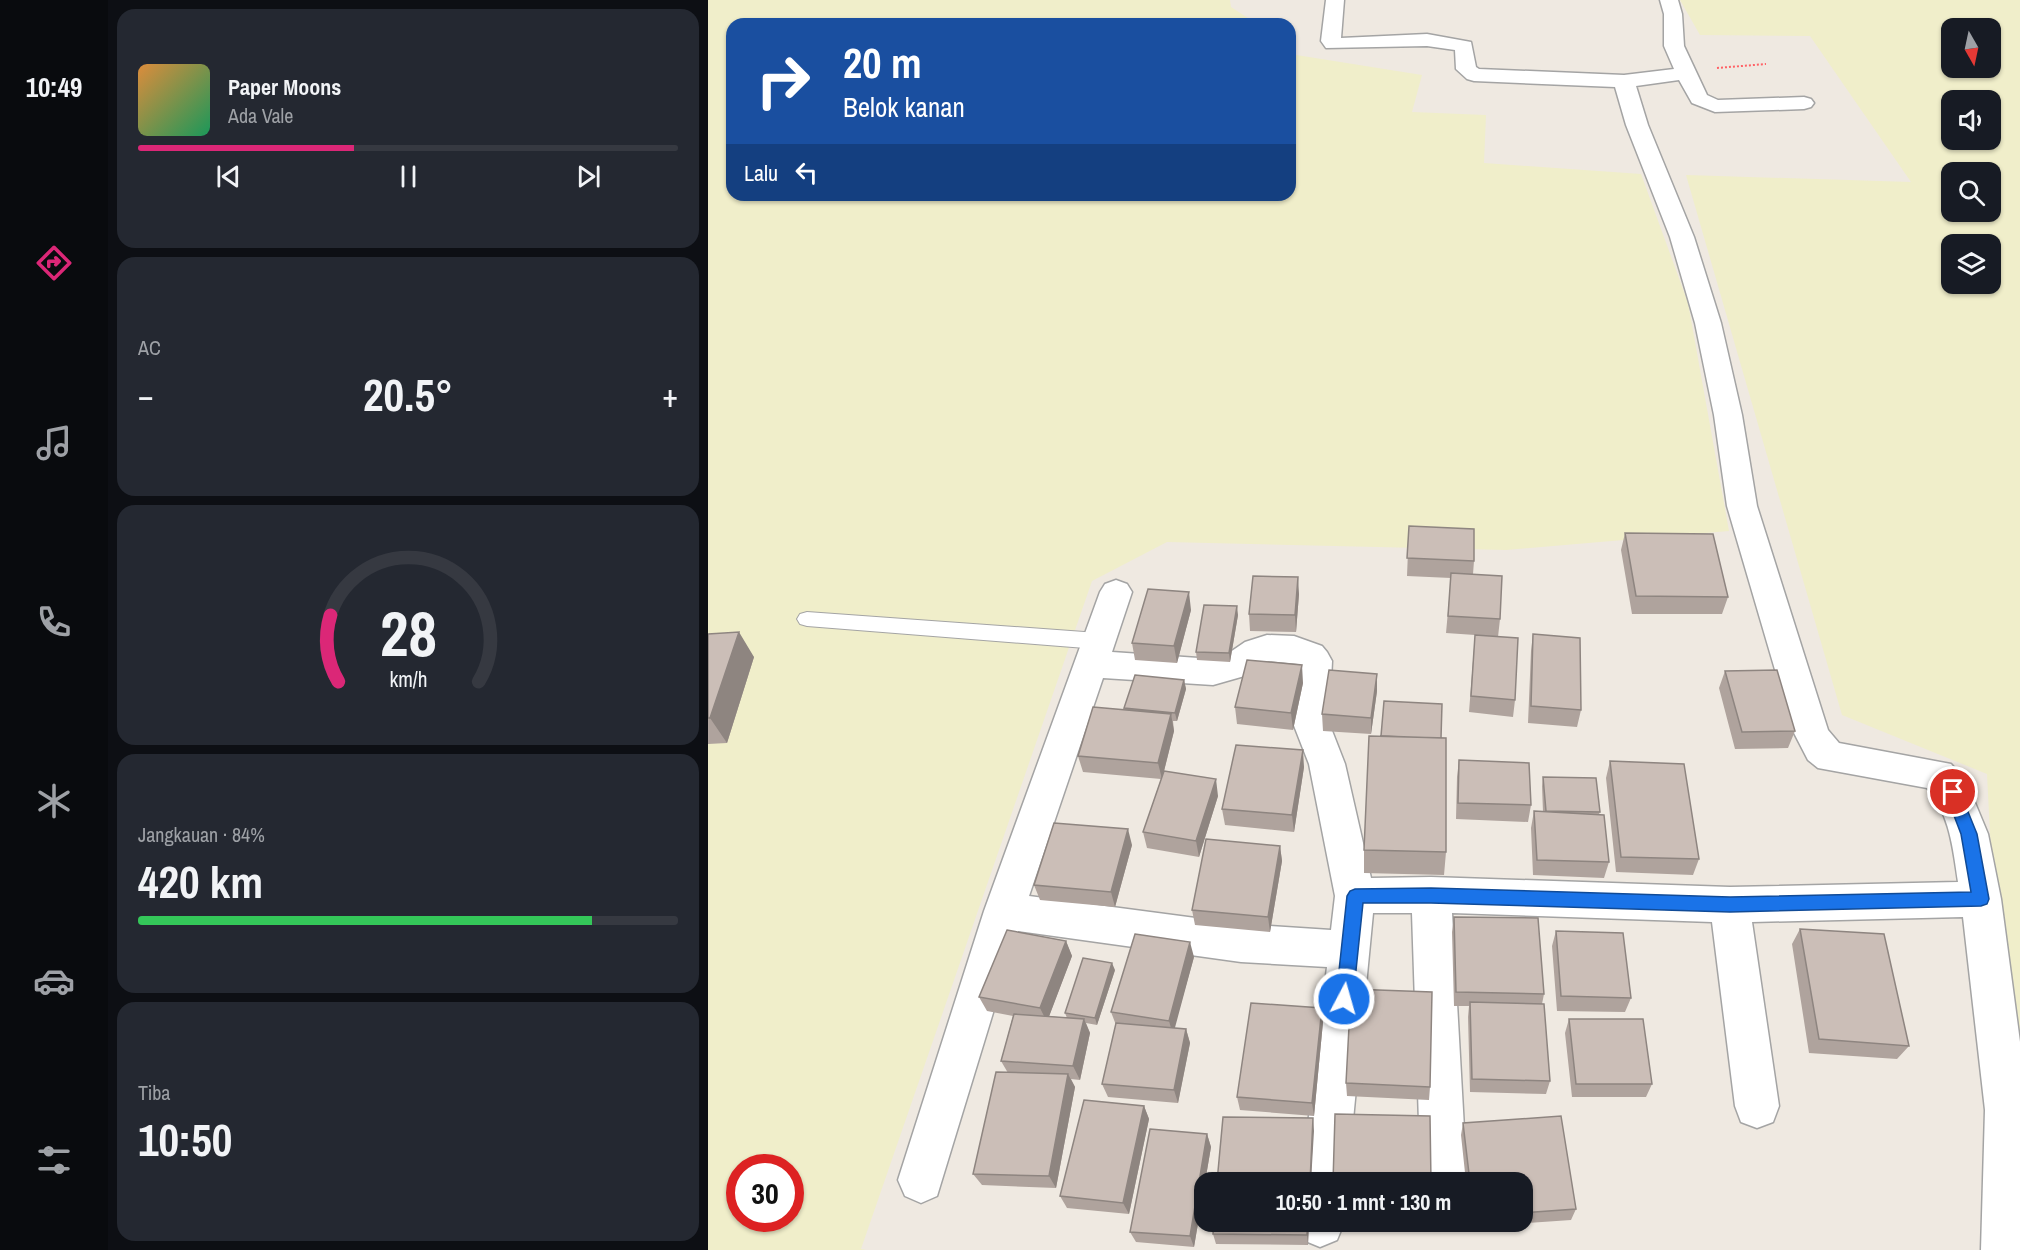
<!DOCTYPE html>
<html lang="id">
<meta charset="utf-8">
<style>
body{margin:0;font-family:"Archivo Narrow",sans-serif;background:#242831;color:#f1f3f6;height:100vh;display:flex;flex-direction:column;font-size:22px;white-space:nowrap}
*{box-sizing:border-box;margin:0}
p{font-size:20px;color:#9ea1a6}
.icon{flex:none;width:33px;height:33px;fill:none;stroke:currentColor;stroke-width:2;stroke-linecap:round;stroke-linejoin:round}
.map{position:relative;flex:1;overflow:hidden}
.sheet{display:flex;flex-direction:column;gap:9px;padding:9px;background:#0d0f14;width:600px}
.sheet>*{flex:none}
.hud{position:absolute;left:18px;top:18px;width:570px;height:183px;border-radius:18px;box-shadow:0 2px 4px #0004;background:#1a4fa0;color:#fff;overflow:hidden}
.needle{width:39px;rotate:171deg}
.fabs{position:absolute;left:1233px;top:18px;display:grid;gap:12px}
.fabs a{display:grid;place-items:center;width:60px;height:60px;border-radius:12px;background:#171b24;box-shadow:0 2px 4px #0004;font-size:30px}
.speed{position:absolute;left:18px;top:1154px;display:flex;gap:12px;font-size:30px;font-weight:700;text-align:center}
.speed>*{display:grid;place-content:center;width:78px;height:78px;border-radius:50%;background:#171b24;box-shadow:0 2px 4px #0004;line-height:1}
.speed .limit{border:9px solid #d22;background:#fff;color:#111}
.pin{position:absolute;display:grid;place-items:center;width:51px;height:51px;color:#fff;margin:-26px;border:3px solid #fff;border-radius:50%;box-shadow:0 2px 6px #0007}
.me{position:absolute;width:66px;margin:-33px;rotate:6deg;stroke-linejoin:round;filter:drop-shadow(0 0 4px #0008)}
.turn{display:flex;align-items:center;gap:21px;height:126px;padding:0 18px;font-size:27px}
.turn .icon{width:78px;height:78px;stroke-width:2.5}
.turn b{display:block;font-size:42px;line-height:51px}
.then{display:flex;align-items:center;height:57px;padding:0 18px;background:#0003;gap:12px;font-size:22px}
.big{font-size:45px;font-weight:800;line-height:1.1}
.sheet .tile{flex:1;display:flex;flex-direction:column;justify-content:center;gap:9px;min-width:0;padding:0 21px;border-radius:18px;background:#242831}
.sheet .dial{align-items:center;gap:0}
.dial svg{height:156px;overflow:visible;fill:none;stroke:#363941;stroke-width:7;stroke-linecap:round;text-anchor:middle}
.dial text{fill:#f1f3f6;stroke:none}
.song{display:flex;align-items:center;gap:18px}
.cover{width:72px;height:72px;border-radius:9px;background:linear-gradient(135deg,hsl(30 70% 55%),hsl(150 70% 35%))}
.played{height:6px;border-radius:3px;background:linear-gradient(90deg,#db2777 40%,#363941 40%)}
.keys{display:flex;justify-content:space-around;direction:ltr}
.heat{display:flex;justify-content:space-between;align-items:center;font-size:33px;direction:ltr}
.charge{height:9px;border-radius:4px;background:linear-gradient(90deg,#34c759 84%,#363941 0)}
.trip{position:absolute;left:486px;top:1172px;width:339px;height:60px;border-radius:18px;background:#171b24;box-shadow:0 2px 4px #0004;font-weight:800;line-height:60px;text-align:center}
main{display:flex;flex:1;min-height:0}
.menu{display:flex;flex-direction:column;width:108px;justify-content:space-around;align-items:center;background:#090b0e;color:#9ea1a6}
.menu .icon{width:42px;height:42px}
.menu .selected{color:#db2777}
.menu b{font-size:27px;color:#f1f3f6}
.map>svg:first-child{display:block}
.farmland{fill:#f0eeca;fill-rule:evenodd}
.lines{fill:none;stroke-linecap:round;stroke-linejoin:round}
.lane-casing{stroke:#a4a4a4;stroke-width:2}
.street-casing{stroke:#a4a4a4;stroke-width:3}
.path{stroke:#ff6266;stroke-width:2;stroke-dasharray:2 2;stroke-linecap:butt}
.lane{fill:#fff;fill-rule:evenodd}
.street{fill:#fff;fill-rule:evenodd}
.wall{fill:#afa39d}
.shaded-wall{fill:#8e8580}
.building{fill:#cbbeb7;stroke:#8e8580;stroke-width:1.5}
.route{fill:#1a73e8;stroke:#114b97;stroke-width:1.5}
</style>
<main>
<nav class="menu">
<b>10:49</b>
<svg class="icon selected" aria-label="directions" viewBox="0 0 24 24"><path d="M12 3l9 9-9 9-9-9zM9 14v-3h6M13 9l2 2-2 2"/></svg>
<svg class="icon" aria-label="music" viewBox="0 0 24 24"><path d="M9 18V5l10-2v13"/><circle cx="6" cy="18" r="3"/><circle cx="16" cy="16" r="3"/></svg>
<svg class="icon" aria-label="phone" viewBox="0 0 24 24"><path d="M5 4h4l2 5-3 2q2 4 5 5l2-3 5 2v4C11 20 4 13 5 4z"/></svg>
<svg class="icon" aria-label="climate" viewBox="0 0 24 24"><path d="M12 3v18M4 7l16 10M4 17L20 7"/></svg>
<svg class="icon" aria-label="car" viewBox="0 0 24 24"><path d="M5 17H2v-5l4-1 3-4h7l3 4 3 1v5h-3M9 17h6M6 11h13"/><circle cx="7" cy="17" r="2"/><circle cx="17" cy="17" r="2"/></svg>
<svg class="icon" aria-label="filters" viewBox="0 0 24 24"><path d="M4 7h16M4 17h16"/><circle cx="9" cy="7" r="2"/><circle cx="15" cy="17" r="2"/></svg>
</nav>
<section class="sheet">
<div class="tile">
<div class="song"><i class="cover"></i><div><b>Paper Moons</b><p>Ada Vale</p></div></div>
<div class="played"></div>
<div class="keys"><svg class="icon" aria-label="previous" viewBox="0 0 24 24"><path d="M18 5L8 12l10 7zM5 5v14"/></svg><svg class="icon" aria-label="pause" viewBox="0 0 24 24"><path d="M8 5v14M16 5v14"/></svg><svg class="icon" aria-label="next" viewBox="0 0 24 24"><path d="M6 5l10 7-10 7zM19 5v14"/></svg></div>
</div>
<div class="tile"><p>AC</p>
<div class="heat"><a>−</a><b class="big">20.5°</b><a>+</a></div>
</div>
<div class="tile dial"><svg viewBox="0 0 100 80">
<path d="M14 69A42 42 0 1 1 86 69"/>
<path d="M14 69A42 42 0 0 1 10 35" stroke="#db2777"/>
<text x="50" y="56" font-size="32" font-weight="700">28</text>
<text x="50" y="72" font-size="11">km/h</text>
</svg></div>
<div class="tile"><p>Jangkauan · 84%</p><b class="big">420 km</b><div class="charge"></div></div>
<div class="tile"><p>Tiba</p><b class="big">10:50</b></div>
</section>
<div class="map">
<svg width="1312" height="1250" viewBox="0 0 1312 1250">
<rect width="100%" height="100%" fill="#efe9e1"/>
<path class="farmland" d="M 0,0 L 522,0 L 523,7 L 546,22 L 24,24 L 24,195 L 582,195 L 582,54 L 714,75 L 704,112 L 778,115 L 776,163 L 933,174 L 980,303 L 1021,531 L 798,550 L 459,542 L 384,581 L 153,1249 L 158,1250 L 0,1250 ZM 32,1167 L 82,1167 L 82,1218 L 32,1218 Z
M 972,0 L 1312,0 L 1312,1250 L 1303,1250 L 1279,774 L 1134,715 L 978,175 L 1203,182 L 1102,36 L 992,35 ZM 1244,28 L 1282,28 L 1282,68 L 1244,68 ZM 1244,100 L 1282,100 L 1282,140 L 1244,140 ZM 1244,172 L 1282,172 L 1282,212 L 1244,212 ZM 1244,244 L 1282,244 L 1282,284 L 1244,284 Z"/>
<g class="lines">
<g class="lane-casing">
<path id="lane" d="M 99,612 L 390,633 L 397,636 L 400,641 L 397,646 L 390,649 L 99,626 L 92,624 L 89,619 L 92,614 Z"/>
</g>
<g class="street-casing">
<path id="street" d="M 618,0 L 636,0 L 633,38 L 719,34 L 763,42 L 768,67 L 771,69 L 916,75 L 966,69 L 956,46 L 956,14 L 952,0 L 970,0 L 974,14 L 976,46 L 999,95 L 1010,100 L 1096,97 L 1103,99 L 1106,103 L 1103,107 L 1096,109 L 1007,112 L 984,103 L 971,80 L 928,86 L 940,125 L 986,237 L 1013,323 L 1034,415 L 1049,506 L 1120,730 L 1131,743 L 1243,764 L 1258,781 L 1280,834 L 1293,899 L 1312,1042 L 1312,1250 L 1273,1250 L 1277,1110 L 1255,917 L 1044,922 L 1071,1106 L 1065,1122 L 1049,1128 L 1033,1122 L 1027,1106 L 1004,922 L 744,913 L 759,1182 L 713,1182 L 704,913 L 665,913 L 639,1182 L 593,1182 L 619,967 L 533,962 L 310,931 L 229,1196 L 213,1203 L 197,1196 L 190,1180 L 276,911 L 392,592 L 397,584 L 408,580 L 419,584 L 424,592 L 404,652 L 505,659 L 518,655 L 537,642 L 559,635 L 586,636 L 614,646 L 619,652 L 624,661 L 621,723 L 637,764 L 663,878 L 723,877 L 1022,887 L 1250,882 C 1245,849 1242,814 1219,788 L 1110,768 L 1100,760 L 1085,731 L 1019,506 L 1006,415 L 987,323 L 962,237 L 918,125 L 907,87 L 766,81 L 759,79 L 748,69 L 747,50 L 719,46 L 618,48 L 613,41 ZM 560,661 L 590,664 L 585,723 L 601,764 L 627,896 L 623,930 L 533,924 L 321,896 L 395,678 L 505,685 L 540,675 Z
M 589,1221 L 635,1221 L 636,1223 L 629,1240 L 612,1247 L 595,1240 Z"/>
</g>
<path class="path" d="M 1009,68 L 1058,64"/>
<use href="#lane" class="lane"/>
<use href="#street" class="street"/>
</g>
<path class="wall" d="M 701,526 L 766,561 L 765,574 L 792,619 L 790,637 L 807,700 L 805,717 L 761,712 L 767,635 L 738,633 L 743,578 L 699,576 Z
M 917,533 L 1020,597 L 1014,614 L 924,614 L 913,550 Z
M 591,594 L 588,632 L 542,631 L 541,614 Z
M 483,610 L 469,663 L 427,660 L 424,643 Z
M 530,615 L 522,662 L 489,660 L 488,652 Z
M 0,634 L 46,657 L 19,743 L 0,744 Z
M 825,634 L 873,710 L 869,727 L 820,723 L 823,651 Z
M 1017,671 L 1087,731 L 1080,748 L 1027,749 L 1011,688 Z
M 476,680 L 478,689 L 469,721 L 465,721 L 466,731 L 455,775 L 510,796 L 491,857 L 439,848 L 435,832 L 453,779 L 375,772 L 370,756 L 417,710 L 416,708 Z
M 595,683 L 585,730 L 529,724 L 527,707 Z
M 669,691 L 663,734 L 615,731 L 614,714 Z
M 733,738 L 738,852 L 736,875 L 656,873 L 656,850 Z
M 751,760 L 823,805 L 820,822 L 748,819 L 749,777 Z
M 902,761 L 991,859 L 985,875 L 908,872 L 898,778 Z
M 596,767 L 586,832 L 517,825 L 514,809 Z
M 835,777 L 892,812 L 891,814 L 901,862 L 896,878 L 825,875 L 823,828 L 826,811 L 835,812 L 834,786 Z
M 424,845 L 407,907 L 332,900 L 326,885 Z
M 572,846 L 574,861 L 562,932 L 487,925 L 484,910 Z
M 746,917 L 836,994 L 834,1004 L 842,1081 L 838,1094 L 762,1092 L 760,1017 L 761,1006 L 746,1006 L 744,932 Z
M 1092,929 L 1201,1046 L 1189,1059 L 1101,1053 L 1084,944 Z
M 848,931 L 923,998 L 917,1012 L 849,1011 L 844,946 Z
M 358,941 L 364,956 L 341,1016 L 359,1018 L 357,1013 L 407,970 L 389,1025 L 378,1023 L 382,1033 L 372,1080 L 363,1079 L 367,1087 L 348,1188 L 274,1185 L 265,1174 L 300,1073 L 293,1061 L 305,1016 L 279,1011 L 271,997 Z
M 486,957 L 466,1028 L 478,1029 L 482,1043 L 470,1103 L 400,1097 L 394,1084 L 408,1025 L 403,1012 Z
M 861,1019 L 944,1084 L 938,1097 L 864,1097 L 857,1033 Z
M 615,1022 L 606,1116 L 532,1110 L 529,1097 Z
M 638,1083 L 722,1087 L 721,1100 L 639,1096 Z
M 436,1106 L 441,1119 L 421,1214 L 359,1208 L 352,1196 Z
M 755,1123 L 868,1209 L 863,1220 L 763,1227 L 763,1221 L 814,1221 L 814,1182 L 758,1182 L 753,1135 Z
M 499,1134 L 503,1147 L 486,1247 L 428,1242 L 422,1232 Z
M 506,1221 L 601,1221 L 600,1245 L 508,1244 L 505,1234 Z
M 624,1221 L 724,1221 L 724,1222 L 722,1232 L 625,1231 Z"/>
<path class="shaded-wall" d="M 590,577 L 591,594 L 588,632 L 587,615 Z
M 481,592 L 483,610 L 469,663 L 466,646 Z
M 529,606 L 530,615 L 522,662 L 521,653 Z
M 31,632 L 46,657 L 19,743 L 2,718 Z
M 594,665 L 595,683 L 585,730 L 583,713 Z
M 669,674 L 669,691 L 663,734 L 663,718 Z
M 476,680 L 478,689 L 469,721 L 467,713 Z
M 463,714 L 466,731 L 454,779 L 450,763 Z
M 595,750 L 596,767 L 586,832 L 584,815 Z
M 508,779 L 510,796 L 491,857 L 488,841 Z
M 420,829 L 424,845 L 407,907 L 403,892 Z
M 572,846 L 574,861 L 562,932 L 560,917 Z
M 358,941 L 364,956 L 339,1022 L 332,1008 Z
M 482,942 L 486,957 L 465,1035 L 461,1021 Z
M 404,963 L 407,970 L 389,1025 L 387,1018 Z
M 614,1008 L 615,1022 L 606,1116 L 604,1103 Z
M 376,1019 L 382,1033 L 372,1080 L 365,1066 Z
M 478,1029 L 482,1043 L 470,1103 L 466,1090 Z
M 360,1074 L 367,1087 L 348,1188 L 341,1176 Z
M 436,1106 L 441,1119 L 421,1214 L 415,1203 Z
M 605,1118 L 606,1131 L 603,1182 L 602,1182 Z
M 499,1134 L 503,1147 L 486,1247 L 482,1236 Z
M 600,1221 L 601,1221 L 600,1245 L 599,1235 Z"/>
<path class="building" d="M 701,526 L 766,529 L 766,561 L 699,558 Z
M 917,533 L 1005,534 L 1020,597 L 928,596 Z
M 743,573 L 794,576 L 792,619 L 740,616 Z
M 545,576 L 590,577 L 587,615 L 541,614 Z
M 440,589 L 481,592 L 466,646 L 424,643 Z
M 496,605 L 529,606 L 521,653 L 488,652 Z
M 31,632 L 2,718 L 0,718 L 0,634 Z
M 825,634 L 872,638 L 873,710 L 823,706 Z
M 767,635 L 810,638 L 807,700 L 763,696 Z
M 539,660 L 594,665 L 583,713 L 527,707 Z
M 621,670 L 669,674 L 663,718 L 614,714 Z
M 1069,670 L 1087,731 L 1034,732 L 1017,671 Z
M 427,675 L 476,680 L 467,713 L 416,708 Z
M 676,701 L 734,704 L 733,738 L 673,736 Z
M 385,707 L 463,714 L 450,763 L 370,756 Z
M 661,736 L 738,738 L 738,852 L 656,850 Z
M 528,745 L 595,750 L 584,815 L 514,809 Z
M 751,760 L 821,763 L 823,805 L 750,803 Z
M 902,761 L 976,764 L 991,859 L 913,857 Z
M 456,771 L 508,779 L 488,841 L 435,832 Z
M 835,777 L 888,778 L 892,812 L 838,811 Z
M 826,811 L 896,815 L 901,862 L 829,860 Z
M 346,823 L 420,829 L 403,892 L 326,885 Z
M 498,839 L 572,846 L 560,917 L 484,910 Z
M 746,917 L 830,918 L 836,994 L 748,992 Z
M 1092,929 L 1176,934 L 1201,1046 L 1111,1039 Z
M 299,930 L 358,941 L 332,1008 L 271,997 Z
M 848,931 L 915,933 L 923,998 L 853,996 Z
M 427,934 L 482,942 L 461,1021 L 403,1012 Z
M 375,958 L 404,963 L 387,1018 L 357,1013 Z
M 643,989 L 724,992 L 722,1087 L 638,1083 Z
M 762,1002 L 836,1004 L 842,1081 L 764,1079 Z
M 543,1003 L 614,1008 L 604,1103 L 529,1097 Z
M 306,1014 L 376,1019 L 365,1066 L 293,1061 Z
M 861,1019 L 935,1019 L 944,1084 L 868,1084 Z
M 408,1023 L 478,1029 L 466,1090 L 394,1084 Z
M 288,1072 L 360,1074 L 341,1176 L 265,1174 Z
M 376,1100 L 436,1106 L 415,1203 L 352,1196 Z
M 627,1114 L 722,1116 L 723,1182 L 625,1182 Z
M 853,1116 L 868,1209 L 814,1213 L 814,1182 L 762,1182 L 755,1123 Z
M 515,1117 L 605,1118 L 602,1182 L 509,1182 Z
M 442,1129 L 499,1134 L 482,1236 L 422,1232 Z
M 506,1221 L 600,1221 L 599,1235 L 505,1234 Z
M 671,1221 L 724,1221 L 724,1222 Z"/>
<path class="route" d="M 1245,785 L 1250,787 L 1269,834 L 1281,899 L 1279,904 L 1273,906 L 1022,912 L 723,903 L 655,903 L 645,999 L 642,1004 L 636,1007 L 630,1004 L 628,999 L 639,896 L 642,891 L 647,889 L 723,888 L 1022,897 L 1263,892 L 1253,834 L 1237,792 Z"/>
</svg>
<div class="fabs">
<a><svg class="needle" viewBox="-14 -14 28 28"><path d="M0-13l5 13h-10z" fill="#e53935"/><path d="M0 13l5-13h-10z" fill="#9ea1a6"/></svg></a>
<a><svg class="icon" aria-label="sound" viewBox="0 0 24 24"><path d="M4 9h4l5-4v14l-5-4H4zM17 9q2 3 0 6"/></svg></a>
<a><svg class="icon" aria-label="search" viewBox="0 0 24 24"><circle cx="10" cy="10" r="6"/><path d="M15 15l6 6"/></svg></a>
<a><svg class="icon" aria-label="layers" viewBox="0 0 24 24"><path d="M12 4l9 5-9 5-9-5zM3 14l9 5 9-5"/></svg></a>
</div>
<div class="speed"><div class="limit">30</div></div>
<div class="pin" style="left:1245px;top:792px;background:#d93025"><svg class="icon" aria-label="arrive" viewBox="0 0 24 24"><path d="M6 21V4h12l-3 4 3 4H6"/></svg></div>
<svg class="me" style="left:636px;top:999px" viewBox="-20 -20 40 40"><circle r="17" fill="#1a73e8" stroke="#fff" stroke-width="3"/><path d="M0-11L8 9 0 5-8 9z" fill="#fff"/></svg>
<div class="trip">10:50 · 1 mnt · 130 m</div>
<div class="hud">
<div class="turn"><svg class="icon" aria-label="right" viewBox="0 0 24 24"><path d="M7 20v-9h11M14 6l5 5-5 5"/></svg><div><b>20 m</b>Belok kanan</div></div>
<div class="then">Lalu<svg class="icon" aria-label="left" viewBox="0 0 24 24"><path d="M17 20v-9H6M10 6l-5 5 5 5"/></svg></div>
</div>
</div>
</main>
